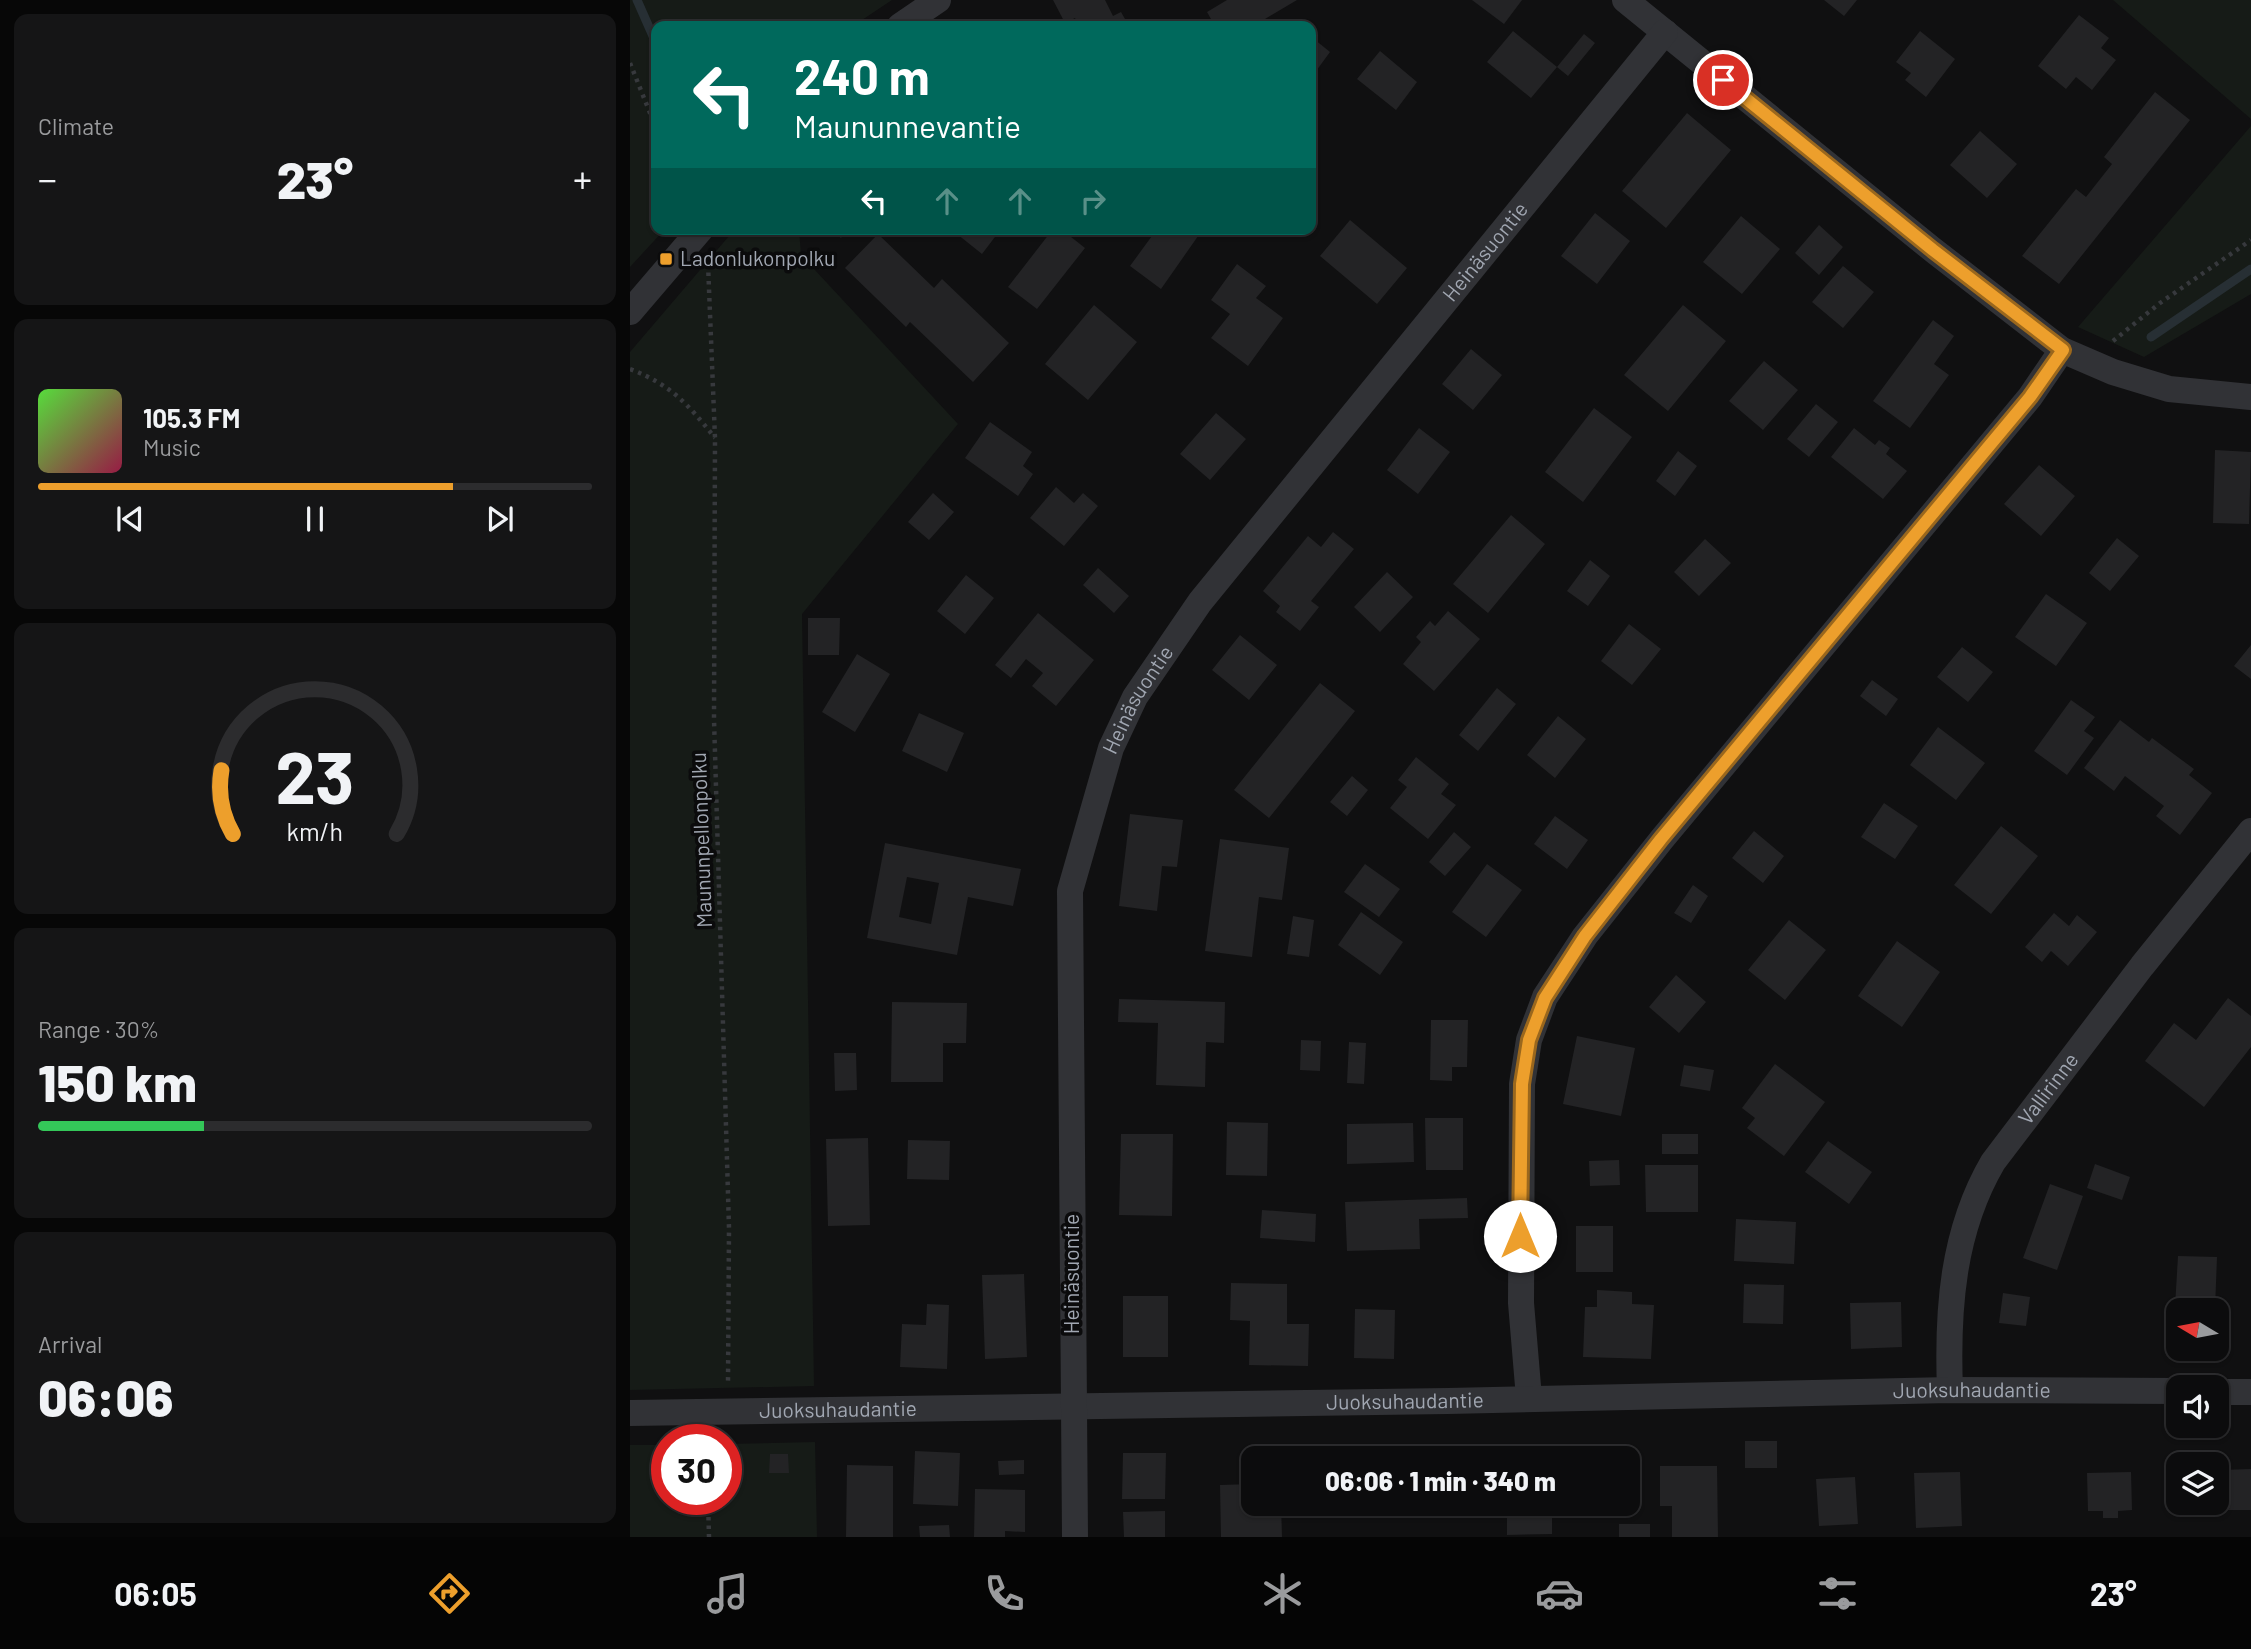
<!DOCTYPE html>
<meta charset="utf-8">
<style>
body{margin:0;font-family:Barlow,sans-serif;background:#151516;color:#f1f3f6;height:100vh;display:flex;flex-direction:column;font-size:26px;white-space:nowrap}
*{box-sizing:border-box;margin:0}
p{font-size:23px;color:#9a9b9d}
.icon{flex:none;width:38px;height:38px;fill:none;stroke:currentColor;stroke-width:2;stroke-linecap:round;stroke-linejoin:round}
.map{position:relative;flex:1;overflow:hidden}
.drawer{display:flex;flex-direction:column;gap:14px;padding:14px;background:#070707;width:630px}
.drawer>*{flex:none}
.top-card{position:absolute;left:21px;top:21px;width:665px;height:214px;border-radius:14px;box-shadow:0 2px 5px #0004,0 0 0 2px #2c2c2e;background:#00695c;color:#fff;overflow:hidden}
.needle{width:46px;rotate:280deg}
.controls{position:absolute;left:1536px;top:1298px;display:grid;gap:14px}
.controls a{display:grid;place-items:center;width:63px;height:63px;border-radius:14px;background:#0c0c0d;box-shadow:0 2px 5px #0004,0 0 0 2px #2c2c2e;font-size:35px}
.speed{position:absolute;left:21px;top:1424px;display:flex;gap:14px;font-size:35px;font-weight:700;text-align:center}
.speed>*{display:grid;place-content:center;width:91px;height:91px;border-radius:50%;background:#0c0c0d;box-shadow:0 2px 5px #0004,0 0 0 2px #2c2c2e;line-height:1}
.speed .limit{border:10px solid #d22;background:#fff;color:#111}
.pin{position:absolute;display:grid;place-items:center;width:60px;height:60px;color:#fff;margin:-30px;border:4px solid #fff;border-radius:50%;box-shadow:0 2px 7px #0007}
.me{position:absolute;width:77px;margin:-38px;rotate:0deg;stroke-linejoin:round;filter:drop-shadow(0 0 5px #0008)}
.turn{display:flex;align-items:center;gap:24px;height:147px;padding:0 28px;font-size:32px}
.turn .icon{width:91px;height:91px;stroke-width:2.5}
.turn b{display:block;font-size:49px;line-height:60px}
.lanes{display:flex;align-items:center;height:66px;padding:0 28px;background:#0003;justify-content:center;gap:35px;direction:ltr}
.lanes .off{opacity:.35}
.big{font-size:52px;font-weight:800;line-height:1.1}
.drawer .widget{flex:1;display:flex;flex-direction:column;justify-content:center;gap:10px;min-width:0;padding:0 24px;border-radius:14px;background:#151516}
.drawer .dial{align-items:center;gap:0}
.dial svg{height:182px;overflow:visible;fill:none;stroke:#2c2c2e;stroke-width:7;stroke-linecap:round;text-anchor:middle}
.dial text{fill:#f1f3f6;stroke:none}
.song{display:flex;align-items:center;gap:21px}
.cover{width:84px;height:84px;border-radius:10px;background:linear-gradient(135deg,hsl(110 70% 55%),hsl(340 70% 35%))}
.played{height:7px;border-radius:4px;background:linear-gradient(90deg,#ed9f2c 75%,#2c2c2e 75%)}
.keys{display:flex;justify-content:space-around;direction:ltr}
.heat{display:flex;justify-content:space-between;align-items:center;font-size:38px;direction:ltr}
.charge{height:10px;border-radius:5px;background:linear-gradient(90deg,#34c759 30%,#2c2c2e 0)}
.trip{position:absolute;left:611px;top:1446px;width:399px;height:70px;border-radius:14px;background:#0c0c0d;box-shadow:0 2px 5px #0004,0 0 0 2px #2c2c2e;font-weight:800;line-height:70px;text-align:center}
.tabs{display:flex;height:112px;justify-content:space-around;align-items:center;background:#050505;color:#9a9b9d}
.tabs .icon{width:49px;height:49px}
.tabs .active{color:#ed9f2c}
.tabs b{font-size:32px;color:#f1f3f6}
main{display:flex;flex:1;min-height:0}
.map>svg:first-child{display:block}
.green{fill:#161b17}
.lines{fill:none;stroke-linecap:round;stroke-linejoin:round}
.stream{stroke:#272f34;stroke-width:9}
.building{fill:#232325;fill-rule:evenodd}
.path{stroke:#37393d;stroke-width:4.5;stroke-dasharray:3.5 5;stroke-linecap:butt}
.minor{stroke:#313236;stroke-width:26}
.route-casing{stroke:#9a671d;stroke-width:18}
.route{stroke:#ed9f2c;stroke-width:12}
.poi-dot{fill:#ed9f2c;stroke:#0b0b0c;stroke-width:2.5}
.labels{text-anchor:middle;stroke-width:7;stroke-linejoin:round;paint-order:stroke}
.street-label{font-size:21px;fill:#a1a7b2;stroke:#0b0b0c}
.poi-label{font-size:21px;fill:#a1a7b2;stroke:#0b0b0c;text-anchor:start}
</style>
<main>
<section class="drawer">
<div class="widget"><p>Climate</p>
<div class="heat"><a>−</a><b class="big">23°</b><a>+</a></div>
</div>
<div class="widget">
<div class="song"><i class="cover"></i><div><b>105.3 FM</b><p>Music</p></div></div>
<div class="played"></div>
<div class="keys"><svg class="icon" aria-label="previous" viewBox="0 0 24 24"><path d="M18 5L8 12l10 7zM5 5v14"/></svg><svg class="icon" aria-label="pause" viewBox="0 0 24 24"><path d="M8 5v14M16 5v14"/></svg><svg class="icon" aria-label="next" viewBox="0 0 24 24"><path d="M6 5l10 7-10 7zM19 5v14"/></svg></div>
</div>
<div class="widget dial"><svg viewBox="0 0 100 80">
<path d="M14 69A42 42 0 1 1 86 69"/>
<path d="M14 69A42 42 0 0 1 9 41" stroke="#ed9f2c"/>
<text x="50" y="56" font-size="32" font-weight="700">23</text>
<text x="50" y="72" font-size="11">km/h</text>
</svg></div>
<div class="widget"><p>Range · 30%</p><b class="big">150 km</b><div class="charge"></div></div>
<div class="widget"><p>Arrival</p><b class="big">06:06</b></div>
</section>
<div class="map">
<svg width="1621" height="1537" viewBox="0 0 1621 1537">
<rect width="100%" height="100%" fill="#101011"/>
<path class="green" d="M 0,0 L 262,0 L 223,26 L 26,26 L 26,229 L 35,229 L 0,267 Z
M 1483,0 L 1621,0 L 1621,119 Z
M 1621,126 L 1621,294 L 1514,357 L 1448,327 Z
M 105,229 L 169,229 L 171,255 L 328,424 L 172,614 L 184,1386 L 0,1390 L 0,352 Z
M 185,1442 L 187,1537 L 0,1537 L 0,1445 L 37,1445 L 37,1500 L 96,1500 L 96,1444 Z"/>
<g class="lines">
<path class="stream" d="M 7,0 L 26,43
M 1521,337 L 1621,269"/>
</g>
<path class="building" d="M 423,0 L 475,0 L 483,16 L 491,12 L 499,26 L 449,26 L 445,18 L 435,23 Z
M 597,0 L 667,0 L 635,19 L 640,26 L 585,26 L 577,12 Z
M 842,0 L 892,0 L 874,24 Z
M 1194,0 L 1227,0 L 1214,16 Z
M 1449,15 L 1479,38 L 1471,48 L 1486,60 L 1462,90 L 1446,77 L 1436,89 L 1408,66 Z
M 883,31 L 927,67 L 901,98 L 857,62 Z
M 1290,31 L 1325,59 L 1296,97 L 1275,80 L 1281,73 L 1266,62 Z
M 954,34 L 965,43 L 938,76 L 927,67 Z
M 684,39 L 700,52 L 681,78 L 681,43 Z
M 750,51 L 787,82 L 766,110 L 727,79 Z
M 1525,92 L 1560,120 L 1429,284 L 1392,256 L 1446,189 L 1456,197 L 1482,164 L 1474,157 Z
M 1057,113 L 1101,150 L 1036,228 L 992,191 Z
M 1350,131 L 1387,164 L 1357,198 L 1320,165 Z
M 965,213 L 1000,241 L 967,284 L 931,256 Z
M 1111,216 L 1150,249 L 1112,294 L 1073,262 Z
M 720,220 L 777,268 L 747,304 L 690,256 Z
M 1189,225 L 1213,247 L 1189,275 L 1165,253 Z
M 201,229 L 218,229 L 211,238 Z
M 331,229 L 371,229 L 352,254 L 327,234 Z
M 423,229 L 431,229 L 455,248 L 407,309 L 378,287 Z
M 527,229 L 573,229 L 531,289 L 500,266 Z
M 248,234 L 304,288 L 312,279 L 379,343 L 343,382 L 280,322 L 276,327 L 215,268 Z
M 607,264 L 636,286 L 626,298 L 653,318 L 618,366 L 581,338 L 600,314 L 581,300 Z
M 1213,266 L 1244,292 L 1213,328 L 1182,302 Z
M 464,305 L 507,342 L 458,400 L 415,364 Z
M 1053,305 L 1096,341 L 1038,411 L 994,375 Z
M 1303,320 L 1324,336 L 1304,364 L 1319,375 L 1280,428 L 1243,401 Z
M 841,349 L 872,375 L 843,410 L 812,384 Z
M 1134,361 L 1168,390 L 1133,430 L 1099,401 Z
M 1186,404 L 1208,422 L 1179,457 L 1157,439 Z
M 964,408 L 1002,437 L 953,502 L 915,472 Z
M 586,413 L 616,439 L 580,480 L 550,454 Z
M 360,422 L 402,452 L 393,466 L 403,474 L 388,496 L 335,458 Z
M 789,428 L 820,452 L 788,494 L 757,470 Z
M 1224,428 L 1245,445 L 1249,440 L 1260,448 L 1256,454 L 1277,471 L 1253,499 L 1201,457 Z
M 1585,450 L 1621,452 L 1619,524 L 1583,523 Z
M 1048,451 L 1067,466 L 1045,496 L 1026,481 Z
M 1409,465 L 1445,496 L 1411,536 L 1374,504 Z
M 426,487 L 444,503 L 453,493 L 468,506 L 434,546 L 400,518 Z
M 303,493 L 324,512 L 299,540 L 278,522 Z
M 881,515 L 915,544 L 858,613 L 823,584 Z
M 703,532 L 724,549 L 681,601 L 689,607 L 670,631 L 646,612 L 650,606 L 633,591 L 678,536 L 691,547 Z
M 1487,538 L 1509,556 L 1480,591 L 1459,573 Z
M 1075,539 L 1101,563 L 1069,596 L 1044,572 Z
M 960,560 L 980,576 L 958,606 L 937,591 Z
M 468,568 L 499,596 L 484,613 L 453,585 Z
M 757,572 L 783,597 L 750,632 L 724,607 Z
M 336,575 L 364,598 L 335,634 L 307,611 Z
M 1416,594 L 1457,623 L 1426,666 L 1385,637 Z
M 818,611 L 850,639 L 804,691 L 773,664 L 791,642 L 786,637 L 800,621 L 805,626 Z
M 408,613 L 464,660 L 426,706 L 402,686 L 413,673 L 396,659 L 381,678 L 365,665 Z
M 178,618 L 210,618 L 209,655 L 178,655 Z
M 999,624 L 1031,649 L 1002,685 L 971,661 Z
M 610,635 L 647,665 L 619,700 L 582,670 Z
M 1621,645 L 1621,679 L 1604,666 Z
M 1332,647 L 1363,672 L 1338,702 L 1307,677 Z
M 227,654 L 260,674 L 225,732 L 192,712 Z
M 1242,680 L 1268,699 L 1256,716 L 1230,696 Z
M 690,683 L 725,711 L 639,818 L 604,790 Z
M 867,688 L 886,704 L 848,751 L 829,735 Z
M 1441,700 L 1465,717 L 1454,731 L 1464,738 L 1437,775 L 1404,751 Z
M 289,713 L 334,733 L 317,772 L 272,751 Z
M 928,716 L 956,739 L 925,778 L 897,755 Z
M 1490,720 L 1519,742 L 1522,738 L 1564,769 L 1559,775 L 1582,793 L 1550,835 L 1526,816 L 1534,806 L 1495,776 L 1484,791 L 1454,768 Z
M 1308,727 L 1355,763 L 1326,800 L 1280,765 Z
M 786,757 L 819,784 L 811,794 L 826,805 L 798,839 L 760,808 L 777,787 L 768,780 Z
M 722,776 L 738,790 L 717,816 L 700,802 Z
M 1254,803 L 1288,826 L 1265,859 L 1231,837 Z
M 500,814 L 553,820 L 547,867 L 532,866 L 527,911 L 489,906 Z
M 925,816 L 958,840 L 937,869 L 904,844 Z
M 1371,826 L 1408,856 L 1361,914 L 1324,885 Z
M 1124,831 L 1154,856 L 1133,883 L 1102,858 Z
M 824,832 L 841,847 L 815,876 L 799,862 Z
M 590,839 L 659,848 L 652,900 L 629,897 L 622,957 L 575,951 Z
M 255,843 L 391,869 L 383,906 L 338,897 L 327,955 L 237,938 ZM 277,877 L 309,883 L 301,924 L 269,917 Z
M 735,864 L 770,889 L 749,917 L 714,892 Z
M 857,864 L 892,890 L 856,937 L 822,912 Z
M 1063,885 L 1078,896 L 1061,923 L 1044,913 Z
M 731,912 L 773,942 L 750,975 L 708,945 Z
M 1424,913 L 1439,926 L 1447,915 L 1467,932 L 1438,966 L 1421,951 L 1412,962 L 1395,947 Z
M 663,916 L 684,920 L 679,957 L 657,954 Z
M 1159,920 L 1196,950 L 1155,1000 L 1118,970 Z
M 1267,941 L 1310,972 L 1272,1027 L 1228,996 Z
M 1046,975 L 1076,1002 L 1049,1033 L 1019,1007 Z
M 1598,998 L 1621,1016 L 1621,1047 L 1574,1107 L 1515,1061 L 1544,1023 L 1566,1040 Z
M 489,999 L 595,1002 L 594,1043 L 576,1042 L 575,1087 L 526,1085 L 528,1023 L 488,1022 Z
M 262,1002 L 337,1003 L 336,1043 L 313,1043 L 313,1082 L 261,1082 Z
M 801,1020 L 838,1020 L 837,1067 L 822,1067 L 822,1081 L 800,1080 Z
M 947,1036 L 1005,1048 L 991,1116 L 933,1104 Z
M 671,1040 L 691,1041 L 690,1071 L 670,1070 Z
M 719,1042 L 736,1043 L 734,1084 L 717,1083 Z
M 204,1053 L 226,1053 L 227,1090 L 205,1091 Z
M 1145,1064 L 1195,1102 L 1154,1156 L 1117,1128 L 1125,1118 L 1112,1108 Z
M 1054,1065 L 1084,1070 L 1080,1091 L 1050,1086 Z
M 795,1118 L 833,1118 L 833,1170 L 796,1170 Z
M 597,1122 L 638,1123 L 637,1176 L 596,1175 Z
M 783,1123 L 784,1162 L 717,1164 L 717,1124 Z
M 491,1134 L 543,1134 L 542,1216 L 489,1215 Z
M 1032,1134 L 1068,1134 L 1068,1154 L 1032,1154 Z
M 238,1138 L 240,1225 L 198,1226 L 196,1139 Z
M 278,1140 L 320,1141 L 319,1180 L 277,1179 Z
M 1198,1141 L 1242,1172 L 1219,1204 L 1175,1172 Z
M 989,1160 L 990,1185 L 960,1186 L 959,1161 Z
M 1465,1164 L 1500,1177 L 1492,1200 L 1457,1188 Z
M 1015,1165 L 1068,1165 L 1068,1212 L 1016,1212 Z
M 1420,1184 L 1453,1196 L 1427,1270 L 1393,1258 Z
M 837,1198 L 838,1218 L 789,1219 L 790,1249 L 717,1251 L 715,1202 Z
M 632,1210 L 686,1214 L 685,1242 L 630,1238 Z
M 1106,1219 L 1166,1222 L 1164,1264 L 1104,1261 Z
M 946,1226 L 983,1226 L 983,1272 L 946,1272 Z
M 1548,1256 L 1587,1257 L 1585,1309 L 1545,1307 Z
M 394,1274 L 397,1357 L 355,1359 L 352,1275 Z
M 601,1283 L 657,1284 L 657,1324 L 679,1324 L 678,1366 L 619,1365 L 620,1321 L 600,1320 Z
M 1114,1284 L 1154,1285 L 1153,1324 L 1113,1323 Z
M 967,1290 L 1002,1292 L 1002,1304 L 1024,1305 L 1021,1359 L 953,1357 L 955,1307 L 967,1307 Z
M 1373,1293 L 1400,1297 L 1396,1326 L 1369,1323 Z
M 493,1296 L 538,1296 L 538,1357 L 493,1357 Z
M 1271,1302 L 1272,1347 L 1221,1349 L 1220,1303 Z
M 297,1304 L 319,1305 L 317,1369 L 270,1367 L 272,1324 L 296,1325 Z
M 725,1309 L 765,1310 L 764,1359 L 724,1358 Z
M 1115,1441 L 1147,1441 L 1147,1468 L 1115,1468 Z
M 285,1451 L 330,1453 L 328,1506 L 283,1504 Z
M 765,1452 L 765,1458 L 721,1458 L 721,1453 Z
M 493,1453 L 536,1453 L 535,1499 L 492,1499 Z
M 140,1454 L 158,1454 L 159,1473 L 139,1473 Z
M 394,1460 L 394,1474 L 369,1475 L 368,1461 Z
M 217,1465 L 263,1466 L 263,1537 L 216,1537 Z
M 1030,1466 L 1087,1466 L 1088,1537 L 1042,1537 L 1042,1506 L 1030,1506 Z
M 1621,1469 L 1621,1510 L 1593,1510 L 1592,1470 Z
M 1330,1472 L 1332,1526 L 1286,1528 L 1284,1473 Z
M 1501,1472 L 1502,1510 L 1488,1511 L 1488,1518 L 1473,1518 L 1473,1511 L 1458,1511 L 1457,1473 Z
M 1225,1477 L 1228,1524 L 1189,1526 L 1186,1479 Z
M 623,1484 L 623,1503 L 651,1503 L 652,1537 L 591,1537 L 590,1485 Z
M 345,1489 L 395,1490 L 395,1532 L 375,1531 L 375,1537 L 344,1537 Z
M 877,1503 L 922,1503 L 922,1534 L 877,1535 Z
M 535,1511 L 535,1537 L 494,1537 L 493,1512 Z
M 989,1524 L 1020,1524 L 1020,1537 L 989,1537 Z
M 319,1525 L 320,1537 L 290,1537 L 289,1526 Z"/>
<g class="lines">
<path class="path" d="M 0,63 L 26,128
M 78,264 L 85,438 L 84,719 L 99,1228 L 98,1385
M 1483,341 L 1530,303 L 1621,240
M 0,369 C 41,385 57,403 85,438
M 78,1500 L 79,1537"/>
<g class="minor">
<path d="M 995,0 L 1303,250 L 1432,350 L 1483,372 L 1539,389 L 1621,397"/>
<path d="M 270,26 L 308,0"/>
<path d="M 0,312 L 71,229"/>
<path id="s1" d="M 1320,1390 C 1317,1311 1322,1232 1363,1162 L 1512,966 L 1621,831"/>
<path d="M 1587,1392 L 1621,1392"/>
<path d="M 899,1398 L 891,1303 L 892,1084 L 899,1040 L 915,997 L 955,936 L 1032,839 L 1400,397 L 1432,350"/>
<path id="s2" d="M 0,1413 L 818,1401 L 1320,1390 L 1549,1391"/>
<path id="s3" d="M 445,1537 L 440,891 L 481,748 L 505,697 L 570,602 L 1035,32"/>
</g>
</g>
<g class="lines">
<g class="route-casing">
<path id="route" d="M 890,1236 L 892,1084 L 899,1040 L 915,998 L 955,936 L 1031,839 L 1400,397 L 1433,350 L 1303,250 L 1093,80"/>
</g>
<use href="#route" class="route"/>
</g>
<rect class="poi-dot" x="29" y="252" width="14" height="14" rx="3.5"/>
<g class="labels">
<g class="street-label">
<text dy="7" stroke="none"><textPath href="#s3" startOffset="1418">Heinäsuontie</textPath></text>
<text dy="7" stroke="none"><textPath href="#s3" startOffset="850">Heinäsuontie</textPath></text>
<text transform="translate(72 840) rotate(-92)" y="7">Maununpellonpolku</text>
<text dy="7" stroke="none"><textPath href="#s1" startOffset="327">Vallirinne</textPath></text>
<text transform="translate(442 1274) rotate(-90)" y="7">Heinäsuontie</text>
<text dy="7" stroke="none"><textPath href="#s2" startOffset="1342">Juoksuhaudantie</textPath></text>
<text dy="7" stroke="none"><textPath href="#s2" startOffset="775">Juoksuhaudantie</textPath></text>
<text dy="7" stroke="none"><textPath href="#s2" startOffset="208">Juoksuhaudantie</textPath></text>
</g>
<g class="poi-label">
<text x="50" y="266">Ladonlukonpolku</text>
</g>
</g>
</svg>
<div class="controls">
<a><svg class="needle" viewBox="-14 -14 28 28"><path d="M0-13l5 13h-10z" fill="#e53935"/><path d="M0 13l5-13h-10z" fill="#9a9b9d"/></svg></a>
<a><svg class="icon" aria-label="sound" viewBox="0 0 24 24"><path d="M4 9h4l5-4v14l-5-4H4zM17 9q2 3 0 6"/></svg></a>
<a><svg class="icon" aria-label="layers" viewBox="0 0 24 24"><path d="M12 4l9 5-9 5-9-5zM3 14l9 5 9-5"/></svg></a>
</div>
<div class="speed"><div class="limit">30</div></div>
<div class="pin" style="left:1093px;top:80px;background:#d93025"><svg class="icon" aria-label="arrive" viewBox="0 0 24 24"><path d="M6 21V4h12l-3 4 3 4H6"/></svg></div>
<svg class="me" style="left:890px;top:1236px" viewBox="-20 -20 40 40"><circle r="19" fill="#fff"/><path d="M0-13L10 11 0 6-10 11z" fill="#ed9f2c"/></svg>
<div class="trip">06:06 · 1 min · 340 m</div>
<div class="top-card">
<div class="turn"><svg class="icon" aria-label="left" viewBox="0 0 24 24"><path d="M17 20v-9H6M10 6l-5 5 5 5"/></svg><div><b>240 m</b>Maununnevantie</div></div>
<div class="lanes"><svg class="icon" aria-label="left" viewBox="0 0 24 24"><path d="M17 20v-9H6M10 6l-5 5 5 5"/></svg><svg class="icon off" aria-label="ahead" viewBox="0 0 24 24"><path d="M12 20V5M6 11l6-6 6 6"/></svg><svg class="icon off" aria-label="ahead" viewBox="0 0 24 24"><path d="M12 20V5M6 11l6-6 6 6"/></svg><svg class="icon off" aria-label="right" viewBox="0 0 24 24"><path d="M7 20v-9h11M14 6l5 5-5 5"/></svg></div>
</div>
</div>
</main>
<nav class="tabs">
<b>06:05</b>
<svg class="icon active" aria-label="directions" viewBox="0 0 24 24"><path d="M12 3l9 9-9 9-9-9zM9 14v-3h6M13 9l2 2-2 2"/></svg>
<svg class="icon" aria-label="music" viewBox="0 0 24 24"><path d="M9 18V5l10-2v13"/><circle cx="6" cy="18" r="3"/><circle cx="16" cy="16" r="3"/></svg>
<svg class="icon" aria-label="phone" viewBox="0 0 24 24"><path d="M5 4h4l2 5-3 2q2 4 5 5l2-3 5 2v4C11 20 4 13 5 4z"/></svg>
<svg class="icon" aria-label="climate" viewBox="0 0 24 24"><path d="M12 3v18M4 7l16 10M4 17L20 7"/></svg>
<svg class="icon" aria-label="car" viewBox="0 0 24 24"><path d="M5 17H2v-5l4-1 3-4h7l3 4 3 1v5h-3M9 17h6M6 11h13"/><circle cx="7" cy="17" r="2"/><circle cx="17" cy="17" r="2"/></svg>
<svg class="icon" aria-label="filters" viewBox="0 0 24 24"><path d="M4 7h16M4 17h16"/><circle cx="9" cy="7" r="2"/><circle cx="15" cy="17" r="2"/></svg>
<b>23°</b>
</nav>
